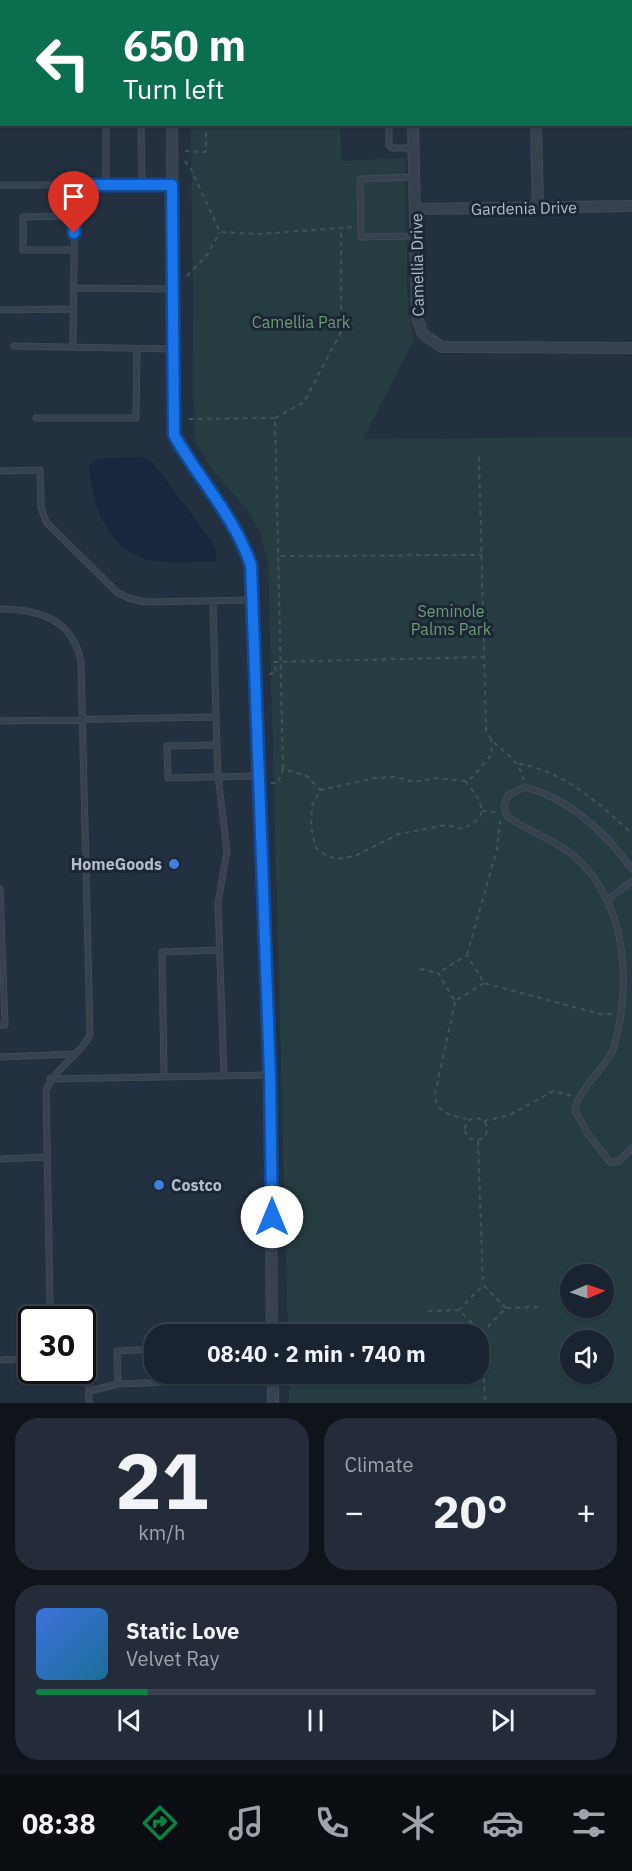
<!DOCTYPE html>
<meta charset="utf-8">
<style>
body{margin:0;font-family:"IBM Plex Sans",sans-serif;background:#232c38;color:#f1f3f6;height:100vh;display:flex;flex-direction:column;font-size:22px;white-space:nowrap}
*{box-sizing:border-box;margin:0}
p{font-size:20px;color:#9fa4ab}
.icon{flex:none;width:33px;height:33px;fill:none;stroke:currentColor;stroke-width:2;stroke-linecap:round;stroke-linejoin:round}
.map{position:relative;height:1403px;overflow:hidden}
.side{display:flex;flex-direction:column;gap:15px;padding:15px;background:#0e141a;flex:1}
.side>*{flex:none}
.hud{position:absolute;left:0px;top:0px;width:633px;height:126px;box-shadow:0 2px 4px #0004,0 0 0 2px #38414c;background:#0b6e4f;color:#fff;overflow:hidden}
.needle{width:39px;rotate:88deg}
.buttons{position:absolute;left:560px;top:1264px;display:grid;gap:12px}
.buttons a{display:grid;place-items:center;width:54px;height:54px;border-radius:50%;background:#1a2430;box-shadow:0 2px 4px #0004,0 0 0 2px #38414c;font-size:30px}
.speed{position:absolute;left:18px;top:1306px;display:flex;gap:12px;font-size:30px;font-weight:700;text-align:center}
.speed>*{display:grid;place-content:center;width:78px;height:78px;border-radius:50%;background:#1a2430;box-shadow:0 2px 4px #0004,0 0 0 2px #38414c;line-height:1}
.speed .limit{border:3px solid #111;border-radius:9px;background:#fff;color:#111}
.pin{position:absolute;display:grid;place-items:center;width:51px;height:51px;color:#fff;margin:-62px -26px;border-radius:50% 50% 50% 0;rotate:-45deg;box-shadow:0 0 6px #0007}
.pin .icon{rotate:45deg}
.me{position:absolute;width:66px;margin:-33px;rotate:0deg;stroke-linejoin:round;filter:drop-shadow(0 0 4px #0008)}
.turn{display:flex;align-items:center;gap:21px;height:126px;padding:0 24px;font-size:27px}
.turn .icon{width:78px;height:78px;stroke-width:2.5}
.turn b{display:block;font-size:42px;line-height:51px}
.big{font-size:45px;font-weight:800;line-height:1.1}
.side .card{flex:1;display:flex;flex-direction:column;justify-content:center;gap:9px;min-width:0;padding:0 21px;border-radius:24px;background:#232c38}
.side .dial{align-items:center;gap:0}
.dial b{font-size:78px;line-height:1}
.song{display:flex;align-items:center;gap:18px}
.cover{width:72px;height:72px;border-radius:9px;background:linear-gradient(135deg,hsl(220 70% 55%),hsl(200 70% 35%))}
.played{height:6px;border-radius:3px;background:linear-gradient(90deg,#0b8043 20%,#38414c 20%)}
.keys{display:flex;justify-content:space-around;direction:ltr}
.heat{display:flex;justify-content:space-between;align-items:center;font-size:33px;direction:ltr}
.side .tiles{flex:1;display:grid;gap:15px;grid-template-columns:1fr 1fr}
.card:last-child{grid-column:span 2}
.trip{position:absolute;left:144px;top:1324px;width:345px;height:60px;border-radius:24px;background:#1a2430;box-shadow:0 2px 4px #0004,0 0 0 2px #38414c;font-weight:800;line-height:60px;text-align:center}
.dock{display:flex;height:96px;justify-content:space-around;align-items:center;background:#0a0e13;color:#9fa4ab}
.dock .icon{width:42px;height:42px}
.dock .current{color:#0b8043}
.dock b{font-size:27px;color:#f1f3f6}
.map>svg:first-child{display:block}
.green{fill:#253d40;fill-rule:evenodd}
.water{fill:#16273e}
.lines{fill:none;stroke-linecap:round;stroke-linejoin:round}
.service-casing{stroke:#414b58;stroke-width:7}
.minor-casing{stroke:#414b58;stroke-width:12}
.path{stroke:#3f5658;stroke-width:2;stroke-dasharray:4.5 4.5;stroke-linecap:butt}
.service{stroke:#38424f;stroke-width:5}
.minor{stroke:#38424f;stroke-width:10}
.route-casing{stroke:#114b97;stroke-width:15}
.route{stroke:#1a73e8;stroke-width:10}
.shop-dot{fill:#3f7fe0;stroke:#1d2634;stroke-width:2}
.labels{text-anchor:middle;stroke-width:6;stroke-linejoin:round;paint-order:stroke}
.street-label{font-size:16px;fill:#b4bcca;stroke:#1d2634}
.park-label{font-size:16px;fill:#6a9c75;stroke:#1d2634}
.poi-label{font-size:16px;font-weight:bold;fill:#b4bcca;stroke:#1d2634;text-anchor:end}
</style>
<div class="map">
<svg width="632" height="1403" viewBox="0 0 632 1403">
<rect width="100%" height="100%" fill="#233040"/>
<path class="green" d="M 190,0 L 331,0 L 332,1 L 190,2 Z
M 191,125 L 340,125 L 341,161 L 405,158 L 408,310 L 414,340 L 363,439 L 632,437 L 632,1403 L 289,1403 L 289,1374 L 478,1374 L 478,1335 L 288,1335 L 268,564 L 260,532 L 248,511 L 211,468 L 194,439 ZM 570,1275 L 603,1275 L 603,1308 L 570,1308 ZM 570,1341 L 603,1341 L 603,1374 L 570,1374 Z"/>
<path class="water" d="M 145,457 L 154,464 L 211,540 L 217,551 L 215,562 C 196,561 162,565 145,559 C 105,545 92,503 89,465 L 99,458 Z"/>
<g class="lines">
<g class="service-casing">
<path id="service" d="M 29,0 L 29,2
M 104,0 L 104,2
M 139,0 L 139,2
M 387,2 L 388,0
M 0,65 L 2,65
M 106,124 L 106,185
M 141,124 L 142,185
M 389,124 L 389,145 L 392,148 L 414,148
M 414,177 L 360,179 L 361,237 L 415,236
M 0,185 L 172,185
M 74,250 L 23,250 L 23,217 L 75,216
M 74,288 L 173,289
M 0,310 L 73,309
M 14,346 L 173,349
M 73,347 L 75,185
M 36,418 L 136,418 L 137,349
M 0,471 L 40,470 L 41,507 L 46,522 L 118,593 L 129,598 L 144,602 L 252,600
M 0,609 C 38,609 73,619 81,662 L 90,1035 C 79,1057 54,1068 46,1091 L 50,1301 L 51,1310 L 58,1320
M 216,717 L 218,776 L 227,851 L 218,903 L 224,1076
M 0,721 L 216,717 L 213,601
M 217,745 L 167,746 L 168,778 L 259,776
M 632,869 C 605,832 570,799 525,787 L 508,795 L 504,806 L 507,816 C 527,832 554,838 574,856 C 628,903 632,986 613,1050 C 604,1069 576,1092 575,1111 L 590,1137 L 610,1162 L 618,1162 L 632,1148
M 0,889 L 5,1025 L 0,1025
M 607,900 L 632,881
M 0,1057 L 75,1054
M 164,1077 L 162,952 L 219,950
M 50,1079 L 270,1075
M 0,1159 L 47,1157
M 82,1341 L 89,1357 L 89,1403
M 0,1360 L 32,1359
M 118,1384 L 117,1351 L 154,1349
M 89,1391 L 118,1384 L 273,1378"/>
</g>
<g class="minor-casing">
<path id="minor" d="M 171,0 L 171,2
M 406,0 L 406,2
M 535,0 L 535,2
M 172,124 L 174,435 C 199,479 235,516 251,565 L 270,1075 L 272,1335
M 413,124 L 417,318 L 423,334 L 442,347 L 632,348
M 536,124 L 538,208
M 415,209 L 632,206
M 273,1374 L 273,1403"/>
</g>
<path class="path" d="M 185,151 L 206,152 L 206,124
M 185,161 L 191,169 L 220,232 L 258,234 L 355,227
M 187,276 L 207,255 L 220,232
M 275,418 L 304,402 L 341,332 L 341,228
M 189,419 L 275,418 L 283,769
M 479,457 L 486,731 C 499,754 517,753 524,781
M 281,556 L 482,555
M 269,674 L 276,673 L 274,662 L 484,657
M 519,764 C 562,770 602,805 632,834
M 465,781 C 475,794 484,801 480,818 L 463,829 L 446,825 L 399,834 L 355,856 L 337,859 L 327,856 L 316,848 L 311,827 L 312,806 L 320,790 L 375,778 L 397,777 L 414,782 L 436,778 L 465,781 L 473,777 L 492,754 L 491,739
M 271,783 L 278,783 L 283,769 L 307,776 L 320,790
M 482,811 L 497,812
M 467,955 L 497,849 L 500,821
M 420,969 L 438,973
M 484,983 L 455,1001 L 438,973 L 467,955 L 484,983 L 604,1015 L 614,1013
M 455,1002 L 435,1094 C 436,1115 453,1115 470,1120
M465 1129a11 11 0 1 1 22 0a11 11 0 1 1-22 0Z
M 484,1121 L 510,1115 L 553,1091 L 573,1096
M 478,1141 L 483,1285
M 506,1308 L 483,1285 L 459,1310 L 482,1333 L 506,1308 L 542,1307
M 428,1311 L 459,1310
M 482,1333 L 485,1403"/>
<use href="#service" class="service"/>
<use href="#minor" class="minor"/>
</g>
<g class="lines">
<g class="route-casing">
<path id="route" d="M 74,233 L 75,185 L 172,185 L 174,435 C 199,479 234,516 251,565 L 270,1075 L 272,1217"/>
</g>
<use href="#route" class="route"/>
</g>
<g class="shop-dot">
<circle cx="174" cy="864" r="6"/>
<circle cx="159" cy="1185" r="6"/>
</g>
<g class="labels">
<g class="street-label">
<text transform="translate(524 208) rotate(-1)" y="6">Gardenia Drive</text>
<text transform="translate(417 265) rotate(-91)" y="6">Camellia Drive</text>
</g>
<g class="park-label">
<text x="301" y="328">Camellia Park</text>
<text x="451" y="617">Seminole<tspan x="451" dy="18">Palms Park</tspan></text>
</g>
<g class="poi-label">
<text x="162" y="870">HomeGoods</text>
<text x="171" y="1191" text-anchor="start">Costco</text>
</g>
</g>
</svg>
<div class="buttons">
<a><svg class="needle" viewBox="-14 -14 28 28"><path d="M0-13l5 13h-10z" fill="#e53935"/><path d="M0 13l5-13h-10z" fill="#9fa4ab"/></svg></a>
<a><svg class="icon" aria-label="sound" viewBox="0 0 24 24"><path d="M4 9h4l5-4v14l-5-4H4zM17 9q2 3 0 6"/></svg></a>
</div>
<div class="speed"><div class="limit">30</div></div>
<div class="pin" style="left:74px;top:233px;background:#d93025"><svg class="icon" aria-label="arrive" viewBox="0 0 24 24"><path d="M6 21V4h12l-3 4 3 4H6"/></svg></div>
<svg class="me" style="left:272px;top:1217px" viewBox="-20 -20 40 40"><circle r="19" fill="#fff"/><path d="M0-13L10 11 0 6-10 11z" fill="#1a73e8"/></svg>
<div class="trip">08:40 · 2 min · 740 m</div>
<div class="hud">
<div class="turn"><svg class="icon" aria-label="left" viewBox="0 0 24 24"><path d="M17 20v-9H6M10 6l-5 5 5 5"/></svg><div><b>650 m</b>Turn left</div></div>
</div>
</div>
<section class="side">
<div class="tiles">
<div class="card dial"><b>21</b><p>km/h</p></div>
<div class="card"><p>Climate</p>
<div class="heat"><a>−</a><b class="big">20°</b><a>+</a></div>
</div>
<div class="card">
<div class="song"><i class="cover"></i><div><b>Static Love</b><p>Velvet Ray</p></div></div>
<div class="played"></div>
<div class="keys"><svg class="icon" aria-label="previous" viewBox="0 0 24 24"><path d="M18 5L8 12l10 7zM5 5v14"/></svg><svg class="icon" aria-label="pause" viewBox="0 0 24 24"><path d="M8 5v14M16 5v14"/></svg><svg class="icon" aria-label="next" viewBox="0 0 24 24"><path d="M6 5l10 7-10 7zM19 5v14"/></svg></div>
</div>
</div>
</section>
<nav class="dock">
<b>08:38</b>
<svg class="icon current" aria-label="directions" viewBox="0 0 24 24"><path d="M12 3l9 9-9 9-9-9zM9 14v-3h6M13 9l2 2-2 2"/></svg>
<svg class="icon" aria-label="music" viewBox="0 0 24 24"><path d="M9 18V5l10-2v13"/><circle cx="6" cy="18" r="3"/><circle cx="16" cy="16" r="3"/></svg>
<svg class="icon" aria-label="phone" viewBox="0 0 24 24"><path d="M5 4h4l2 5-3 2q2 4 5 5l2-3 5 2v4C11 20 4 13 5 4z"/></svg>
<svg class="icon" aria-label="climate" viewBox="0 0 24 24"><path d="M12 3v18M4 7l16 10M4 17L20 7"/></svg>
<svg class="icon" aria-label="car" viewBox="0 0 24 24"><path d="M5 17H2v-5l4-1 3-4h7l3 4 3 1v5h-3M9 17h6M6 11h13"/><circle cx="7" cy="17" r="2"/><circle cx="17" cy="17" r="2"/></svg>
<svg class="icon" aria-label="filters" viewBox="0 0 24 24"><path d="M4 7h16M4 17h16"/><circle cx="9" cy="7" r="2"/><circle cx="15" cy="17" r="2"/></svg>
</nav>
